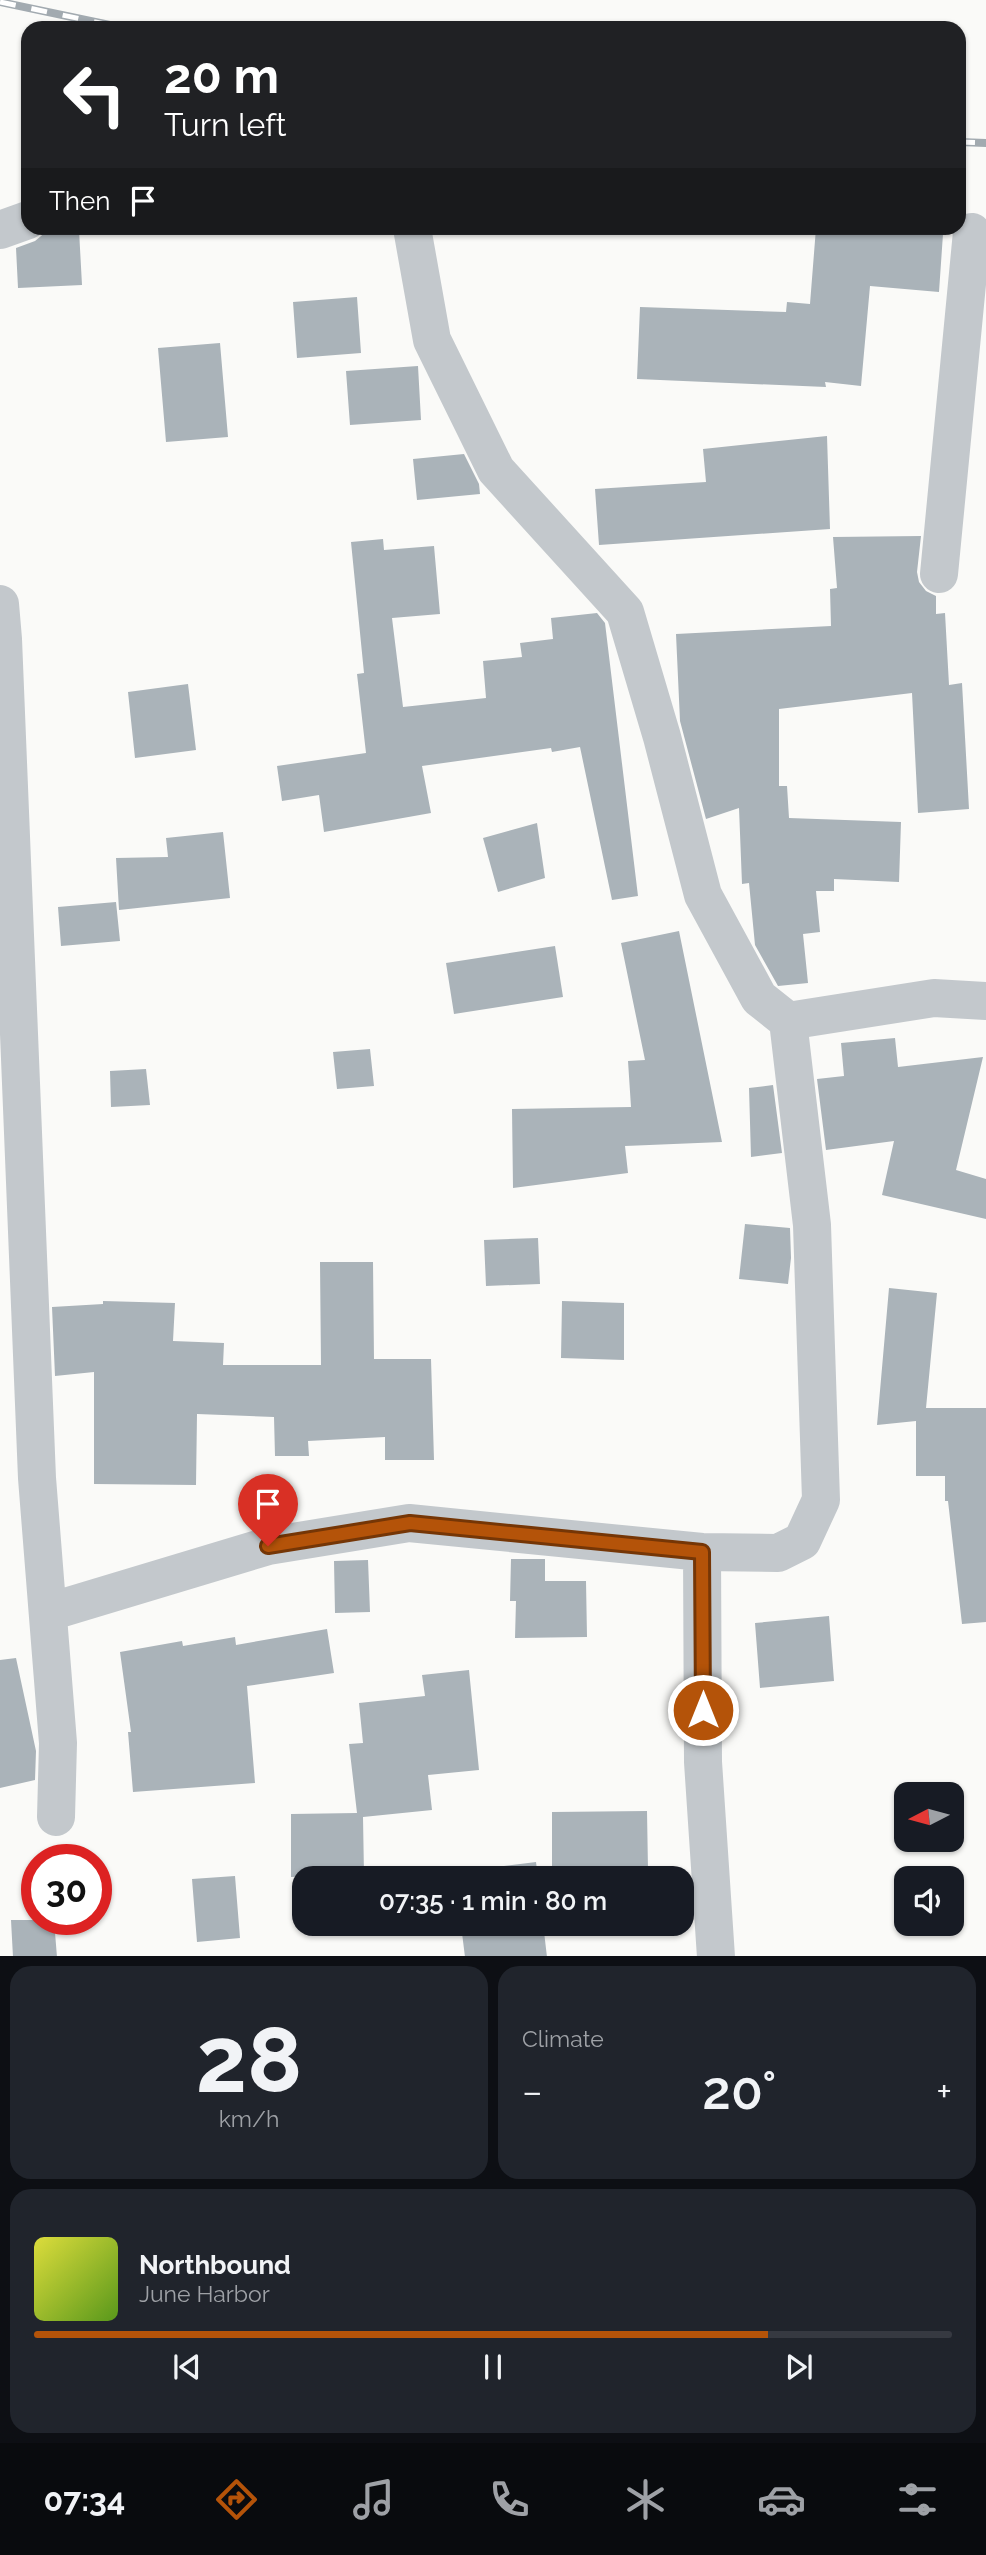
<!DOCTYPE html>
<meta charset="utf-8">
<style>
body{margin:0;font-family:Raleway,sans-serif;background:#20242c;color:#f1f3f6;height:100vh;display:flex;flex-direction:column;font-size:26px;white-space:nowrap}
*{box-sizing:border-box;margin:0}
p{font-size:23px;color:#9ea1a6}
.icon{flex:none;width:38px;height:38px;fill:none;stroke:currentColor;stroke-width:2;stroke-linecap:round;stroke-linejoin:round}
.map{position:relative;height:1956px;overflow:hidden}
.details{display:flex;flex-direction:column;gap:10px;padding:10px;background:#0d0f14;flex:1}
.details>*{flex:none}
.banner{position:absolute;left:21px;top:21px;width:945px;height:214px;border-radius:21px;box-shadow:0 2px 5px #0004;background:#202124;color:#fff;overflow:hidden}
.needle{width:46px;rotate:264deg}
.tools{position:absolute;left:894px;top:1782px;display:grid;gap:14px}
.tools a{display:grid;place-items:center;width:70px;height:70px;border-radius:14px;background:#171b24;box-shadow:0 2px 5px #0004;font-size:35px}
.speed{position:absolute;left:21px;top:1844px;display:flex;gap:14px;font-size:35px;font-weight:700;text-align:center}
.speed>*{display:grid;place-content:center;width:91px;height:91px;border-radius:50%;background:#171b24;box-shadow:0 2px 5px #0004;line-height:1}
.speed .limit{border:10px solid #d22;background:#fff;color:#111}
.pin{position:absolute;display:grid;place-items:center;width:60px;height:60px;color:#fff;margin:-72px -30px;border-radius:50% 50% 50% 0;rotate:-45deg;box-shadow:0 0 7px #0007}
.pin .icon{rotate:45deg}
.me{position:absolute;width:77px;margin:-38px;rotate:0deg;stroke-linejoin:round;filter:drop-shadow(0 0 5px #0008)}
.turn{display:flex;align-items:center;gap:24px;height:147px;padding:0 28px;font-size:32px}
.turn .icon{width:91px;height:91px;stroke-width:2.5}
.turn b{display:block;font-size:49px;line-height:60px}
.then{display:flex;align-items:center;height:66px;padding:0 28px;background:#0003;gap:14px;font-size:26px}
.big{font-size:52px;font-weight:600;line-height:1.1}
.details .tile{flex:1;display:flex;flex-direction:column;justify-content:center;gap:10px;min-width:0;padding:0 24px;border-radius:21px;background:#20242c}
.details .dial{align-items:center;gap:0}
.dial b{font-size:91px;line-height:1}
.song{display:flex;align-items:center;gap:21px}
.cover{width:84px;height:84px;border-radius:10px;background:linear-gradient(135deg,hsl(60 70% 55%),hsl(90 70% 35%))}
.played{height:7px;border-radius:4px;background:linear-gradient(90deg,#b45309 80%,#363941 80%)}
.keys{display:flex;justify-content:space-around;direction:ltr}
.heat{display:flex;justify-content:space-between;align-items:center;font-size:38px;direction:ltr}
.details .tiles{flex:1;display:grid;gap:10px;grid-template-columns:1fr 1fr}
.tile:last-child{grid-column:span 2}
.trip{position:absolute;left:292px;top:1866px;width:402px;height:70px;border-radius:21px;background:#171b24;box-shadow:0 2px 5px #0004;font-weight:600;line-height:70px;text-align:center}
.dock{display:flex;height:112px;justify-content:space-around;align-items:center;background:#090b0e;color:#9ea1a6}
.dock .icon{width:49px;height:49px}
.dock .current{color:#b45309}
.dock b{font-size:32px;color:#f1f3f6}
.map>svg:first-child{display:block}
.building{fill:#aab3b9}
.lines{fill:none;stroke-linecap:round;stroke-linejoin:round}
.street{stroke:#c3c8cc;stroke-width:38}
.rail-casing{stroke:#a2aab0;stroke-width:8}
.rail{stroke:#fff;stroke-width:5;stroke-dasharray:16;stroke-linecap:butt}
.route-casing{stroke:#753606;stroke-width:18}
.route{stroke:#b45309;stroke-width:12}
</style>
<div class="map">
<svg width="986" height="1957" viewBox="0 0 986 1957">
<rect width="100%" height="100%" fill="#fafaf8"/>
<path class="building" d="M 816,228 L 863,228 L 943,234 L 939,292 L 870,286 L 861,386 L 825,382 L 826,387 L 637,379 L 640,307 L 786,312 L 787,302 L 810,304 Z
M 79,230 L 82,285 L 18,288 L 16,248 L 35,241 L 46,232 Z
M 357,297 L 361,353 L 297,358 L 293,302 Z
M 220,343 L 228,437 L 166,442 L 158,348 Z
M 418,366 L 421,420 L 350,425 L 346,371 Z
M 827,436 L 830,529 L 599,545 L 595,489 L 706,482 L 703,449 Z
M 464,454 L 479,484 L 480,494 L 417,500 L 413,459 Z
M 921,536 L 917,572 L 919,582 L 926,591 L 936,596 L 936,614 L 945,613 L 949,685 L 962,683 L 969,809 L 918,813 L 912,693 L 779,709 L 779,786 L 787,786 L 789,818 L 901,822 L 899,882 L 834,879 L 834,891 L 816,891 L 820,932 L 803,934 L 808,983 L 778,986 L 755,945 L 749,883 L 742,884 L 739,808 L 706,819 L 680,721 L 676,634 L 831,626 L 830,589 L 837,588 L 833,537 Z
M 383,539 L 384,550 L 434,546 L 440,614 L 392,618 L 403,707 L 486,698 L 483,661 L 522,657 L 520,643 L 553,639 L 551,618 L 597,613 L 605,623 L 638,896 L 612,900 L 580,747 L 552,752 L 551,748 L 422,766 L 431,813 L 324,832 L 319,795 L 282,801 L 277,766 L 366,753 L 357,674 L 364,673 L 351,542 Z
M 188,684 L 196,750 L 135,758 L 128,692 Z
M 537,823 L 545,878 L 498,892 L 483,838 Z
M 223,832 L 230,898 L 119,910 L 116,858 L 168,857 L 166,838 Z
M 116,902 L 120,941 L 61,946 L 58,907 Z
M 679,931 L 722,1142 L 625,1146 L 628,1173 L 513,1188 L 512,1109 L 631,1107 L 628,1061 L 645,1060 L 621,943 Z
M 555,946 L 563,997 L 454,1014 L 446,963 Z
M 895,1038 L 898,1067 L 983,1057 L 956,1170 L 986,1179 L 986,1219 L 882,1195 L 894,1141 L 826,1150 L 817,1079 L 844,1076 L 841,1043 Z
M 370,1049 L 374,1086 L 337,1089 L 333,1052 Z
M 146,1069 L 150,1105 L 111,1107 L 110,1071 Z
M 773,1085 L 782,1153 L 751,1157 L 749,1088 Z
M 745,1224 L 790,1228 L 791,1258 L 788,1284 L 739,1279 Z
M 538,1238 L 540,1284 L 486,1286 L 484,1240 Z
M 320,1262 L 373,1262 L 374,1359 L 431,1359 L 434,1460 L 385,1460 L 385,1437 L 308,1441 L 309,1456 L 275,1456 L 274,1417 L 197,1414 L 196,1485 L 94,1484 L 94,1372 L 55,1376 L 52,1307 L 103,1304 L 103,1301 L 175,1303 L 173,1341 L 224,1343 L 223,1365 L 321,1365 Z
M 889,1288 L 937,1293 L 926,1408 L 986,1408 L 986,1622 L 962,1624 L 948,1501 L 945,1501 L 945,1476 L 916,1476 L 916,1421 L 877,1425 Z
M 562,1301 L 624,1303 L 624,1360 L 561,1358 Z
M 511,1559 L 545,1559 L 545,1581 L 586,1581 L 587,1637 L 515,1638 L 516,1601 L 510,1601 Z
M 368,1560 L 370,1612 L 335,1613 L 334,1561 Z
M 829,1616 L 834,1681 L 760,1688 L 755,1623 Z
M 327,1629 L 334,1673 L 247,1686 L 255,1783 L 133,1792 L 128,1732 L 131,1732 L 120,1652 L 182,1641 L 183,1646 L 235,1637 L 236,1645 Z
M 16,1658 L 36,1751 L 35,1780 L 0,1788 L 0,1660 Z
M 469,1670 L 479,1770 L 428,1775 L 432,1810 L 363,1817 L 364,1875 L 291,1877 L 291,1814 L 357,1813 L 349,1744 L 363,1743 L 359,1703 L 425,1696 L 422,1675 Z
M 647,1811 L 648,1870 L 599,1871 L 599,1878 L 552,1878 L 552,1812 Z
M 536,1862 L 538,1878 L 441,1878 L 440,1874 Z
M 235,1876 L 240,1938 L 197,1942 L 192,1879 Z
M 11,1920 L 54,1920 L 57,1957 L 13,1957 Z
M 446,1923 L 543,1923 L 547,1957 L 465,1957 L 462,1933 L 447,1935 Z"/>
<g class="lines">
<path class="street" d="M 412,228 L 432,340 L 496,470 L 625,612 L 662,737 L 703,895 L 759,998 L 788,1021 L 934,998 L 986,1001
M 0,230 L 28,220
M 939,574 L 972,232
M 0,604 L 3,639 L 37,1478 L 58,1743 L 56,1817
M 702,1552 L 703,1762 L 716,1957
M 49,1612 L 268,1546 L 409,1523 L 702,1552 L 778,1553 L 802,1541 L 821,1500 L 812,1225 L 788,1021"/>
<g class="rail-casing">
<path id="rail" d="M 0,2 L 124,28
M 959,142 L 986,143"/>
</g>
<use href="#rail" class="rail"/>
</g>
<g class="lines">
<g class="route-casing">
<path id="route" d="M 268,1546 L 410,1523 L 702,1552 L 703,1710"/>
</g>
<use href="#route" class="route"/>
</g>
</svg>
<div class="tools">
<a><svg class="needle" viewBox="-14 -14 28 28"><path d="M0-13l5 13h-10z" fill="#e53935"/><path d="M0 13l5-13h-10z" fill="#9ea1a6"/></svg></a>
<a><svg class="icon" aria-label="sound" viewBox="0 0 24 24"><path d="M4 9h4l5-4v14l-5-4H4zM17 9q2 3 0 6"/></svg></a>
</div>
<div class="speed"><div class="limit">30</div></div>
<div class="pin" style="left:268px;top:1546px;background:#d93025"><svg class="icon" aria-label="arrive" viewBox="0 0 24 24"><path d="M6 21V4h12l-3 4 3 4H6"/></svg></div>
<svg class="me" style="left:703px;top:1710px" viewBox="-20 -20 40 40"><circle r="17" fill="#b45309" stroke="#fff" stroke-width="3"/><path d="M0-11L8 9 0 5-8 9z" fill="#fff"/></svg>
<div class="trip">07:35 · 1 min · 80 m</div>
<div class="banner">
<div class="turn"><svg class="icon" aria-label="left" viewBox="0 0 24 24"><path d="M17 20v-9H6M10 6l-5 5 5 5"/></svg><div><b>20 m</b>Turn left</div></div>
<div class="then">Then<svg class="icon" aria-label="arrive" viewBox="0 0 24 24"><path d="M6 21V4h12l-3 4 3 4H6"/></svg></div>
</div>
</div>
<section class="details">
<div class="tiles">
<div class="tile dial"><b>28</b><p>km/h</p></div>
<div class="tile"><p>Climate</p>
<div class="heat"><a>−</a><b class="big">20°</b><a>+</a></div>
</div>
<div class="tile">
<div class="song"><i class="cover"></i><div><b>Northbound</b><p>June Harbor</p></div></div>
<div class="played"></div>
<div class="keys"><svg class="icon" aria-label="previous" viewBox="0 0 24 24"><path d="M18 5L8 12l10 7zM5 5v14"/></svg><svg class="icon" aria-label="pause" viewBox="0 0 24 24"><path d="M8 5v14M16 5v14"/></svg><svg class="icon" aria-label="next" viewBox="0 0 24 24"><path d="M6 5l10 7-10 7zM19 5v14"/></svg></div>
</div>
</div>
</section>
<nav class="dock">
<b>07:34</b>
<svg class="icon current" aria-label="directions" viewBox="0 0 24 24"><path d="M12 3l9 9-9 9-9-9zM9 14v-3h6M13 9l2 2-2 2"/></svg>
<svg class="icon" aria-label="music" viewBox="0 0 24 24"><path d="M9 18V5l10-2v13"/><circle cx="6" cy="18" r="3"/><circle cx="16" cy="16" r="3"/></svg>
<svg class="icon" aria-label="phone" viewBox="0 0 24 24"><path d="M5 4h4l2 5-3 2q2 4 5 5l2-3 5 2v4C11 20 4 13 5 4z"/></svg>
<svg class="icon" aria-label="climate" viewBox="0 0 24 24"><path d="M12 3v18M4 7l16 10M4 17L20 7"/></svg>
<svg class="icon" aria-label="car" viewBox="0 0 24 24"><path d="M5 17H2v-5l4-1 3-4h7l3 4 3 1v5h-3M9 17h6M6 11h13"/><circle cx="7" cy="17" r="2"/><circle cx="17" cy="17" r="2"/></svg>
<svg class="icon" aria-label="filters" viewBox="0 0 24 24"><path d="M4 7h16M4 17h16"/><circle cx="9" cy="7" r="2"/><circle cx="15" cy="17" r="2"/></svg>
</nav>
